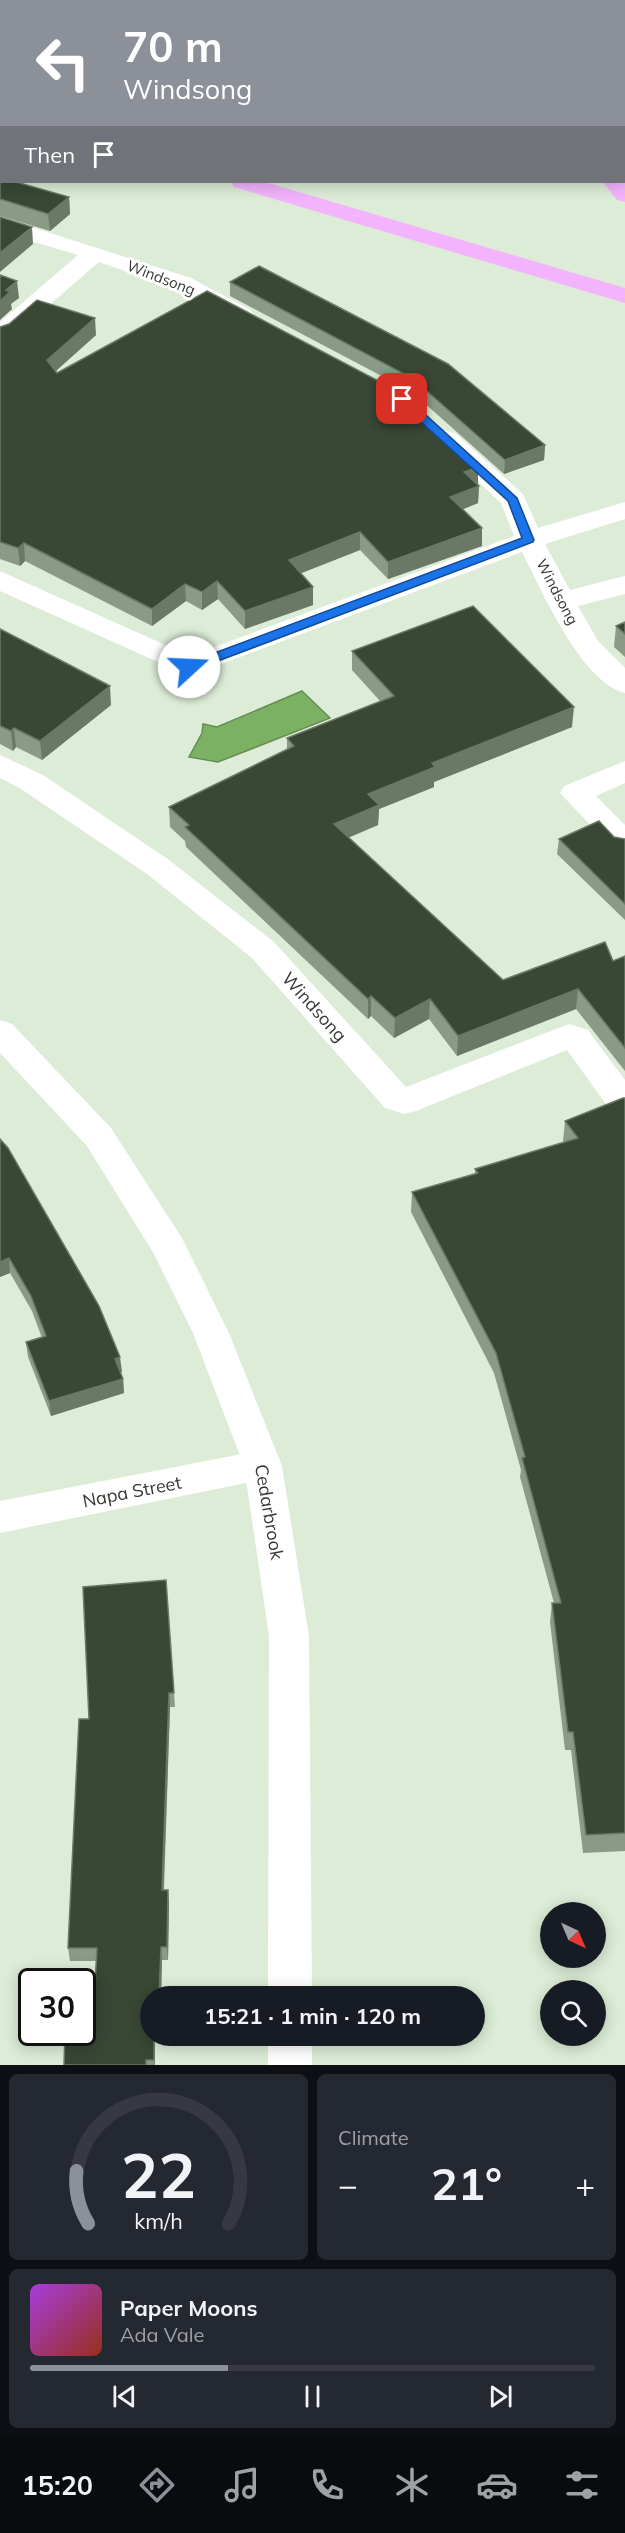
<!DOCTYPE html>
<meta charset="utf-8">
<style>
body{margin:0;font-family:Mulish,sans-serif;background:#242831;color:#f1f3f6;height:100vh;display:flex;flex-direction:column;font-size:22px;white-space:nowrap}
*{box-sizing:border-box;margin:0}
p{font-size:20px;color:#9ea1a6}
.icon{flex:none;width:33px;height:33px;fill:none;stroke:currentColor;stroke-width:2;stroke-linecap:round;stroke-linejoin:round}
.map{position:relative;height:2065px;overflow:hidden}
.side{display:flex;flex-direction:column;gap:9px;padding:9px;background:#0d0f14;flex:1}
.side>*{flex:none}
.hud{position:absolute;left:0px;top:0px;width:626px;height:183px;box-shadow:0 3px 15px #0003;background:#8c9099;color:#fff;overflow:hidden}
.needle{width:39px;rotate:136deg}
.controls{position:absolute;left:540px;top:1902px;display:grid;gap:12px}
.controls a{display:grid;place-items:center;width:66px;height:66px;border-radius:50%;background:#171b24;box-shadow:0 3px 15px #0003;font-size:30px}
.speed{position:absolute;left:18px;top:1968px;display:flex;gap:12px;font-size:30px;font-weight:700;text-align:center}
.speed>*{display:grid;place-content:center;width:78px;height:78px;border-radius:50%;background:#171b24;box-shadow:0 3px 15px #0003;line-height:1}
.speed .limit{border:3px solid #111;border-radius:9px;background:#fff;color:#111}
.pin{position:absolute;display:grid;place-items:center;width:51px;height:51px;color:#fff;margin:-26px;border-radius:12px;box-shadow:0 3px 9px #0006}
.me{position:absolute;width:66px;margin:-33px;rotate:70deg;stroke-linejoin:round;filter:drop-shadow(0 0 4px #0008)}
.turn{display:flex;align-items:center;gap:21px;height:126px;padding:0 24px;font-size:27px}
.turn .icon{width:78px;height:78px;stroke-width:2.5}
.turn b{display:block;font-size:42px;line-height:51px}
.then{display:flex;align-items:center;height:57px;padding:0 24px;background:#0003;gap:12px;font-size:22px}
.big{font-size:45px;font-weight:700;line-height:1.1}
.side .tile{flex:1;display:flex;flex-direction:column;justify-content:center;gap:9px;min-width:0;padding:0 21px;border-radius:9px;background:#242831}
.side .dial{align-items:center;gap:0}
.dial svg{height:156px;overflow:visible;fill:none;stroke:#363941;stroke-width:7;stroke-linecap:round;text-anchor:middle}
.dial text{fill:#f1f3f6;stroke:none}
.song{display:flex;align-items:center;gap:18px}
.cover{width:72px;height:72px;border-radius:9px;background:linear-gradient(135deg,hsl(280 70% 55%),hsl(10 70% 35%))}
.played{height:6px;border-radius:3px;background:linear-gradient(90deg,#8c9099 35%,#363941 35%)}
.keys{display:flex;justify-content:space-around;direction:ltr}
.heat{display:flex;justify-content:space-between;align-items:center;font-size:33px;direction:ltr}
.side .tiles{flex:1;display:grid;gap:9px;grid-template-columns:1fr 1fr}
.tile:last-child{grid-column:span 2}
.trip{position:absolute;left:140px;top:1986px;width:345px;height:60px;border-radius:30px;background:#171b24;box-shadow:0 3px 15px #0003;font-weight:700;line-height:60px;text-align:center}
.dock{display:flex;height:96px;justify-content:space-around;align-items:center;background:#090b0e;color:#9ea1a6}
.dock .icon{width:42px;height:42px}
.dock .active{color:#8c9099}
.dock b{font-size:27px;color:#f1f3f6}
.map>svg:first-child{display:block}
.water{fill:#7cb164;stroke:#668d55;stroke-width:1.5}
.lines{fill:none;stroke-linecap:round;stroke-linejoin:round}
.minor{fill:#fff;fill-rule:evenodd}
.tertiary{fill:#fff;fill-rule:evenodd}
.motorway{fill:#f3b3fe;fill-rule:evenodd}
.wall{fill:#8b9a86}
.shaded-wall{fill:#6b7865}
.building{fill:#3a4735;stroke:#6b7865;stroke-width:1.5}
.route{fill:#1a73e8;stroke:#114b97;stroke-width:1.5}
.labels{text-anchor:middle;stroke-width:6;stroke-linejoin:round;paint-order:stroke}
.far-street-label{font-size:15px;fill:#343a32;stroke:#fff}
.street-label{font-size:18px;fill:#343a32;stroke:#fff}
</style>
<div class="map">
<svg width="625" height="2065" viewBox="0 0 625 2065">
<rect width="100%" height="100%" fill="#dcecd6"/>
<path class="water" d="M 302,691 L 330,718 L 218,762 L 189,757 L 202,733 L 203,724 L 217,727 Z"/>
<g class="lines">
<path class="minor" d="M 0,217 L 191,278 L 251,310 L 254,315 L 251,320 L 242,322 L 233,320 L 173,288 L 99,262 L 9,340 L 0,343 L 0,322 L 78,255 L 0,232 Z
M 446,431 L 455,433 L 523,494 L 538,528 L 625,502 L 625,519 L 545,544 L 570,590 L 625,576 L 625,594 L 578,606 L 598,641 L 625,668 L 625,693 C 581,682 542,591 522,552 L 189,676 L 0,591 L 0,571 L 190,656 L 514,536 L 501,503 L 433,439 L 437,433 Z
M 0,755 L 43,775 L 169,860 L 274,942 L 406,1087 L 569,1024 L 588,1030 L 625,1080 L 625,1117 L 613,1114 L 567,1050 L 416,1111 L 404,1114 L 385,1108 L 252,958 L 147,874 L 21,789 L 0,778 Z
M 625,761 L 625,783 L 596,796 L 625,825 L 625,853 L 614,850 L 560,793 L 564,786 Z
M 263,1450 L 276,1455 L 282,1466 L 276,1477 L 0,1533 L 0,1501 Z"/>
<path class="tertiary" d="M 0,1020 L 12,1024 L 111,1128 L 182,1238 L 229,1333 L 282,1466 L 309,1636 L 312,1996 L 268,1996 L 269,1636 L 244,1466 L 193,1333 L 154,1254 L 87,1146 L 0,1053 Z
M 268,2036 L 312,2036 L 312,2065 L 268,2065 Z"/>
<path class="motorway" d="M 625,58 L 625,72 L 624,73 L 624,59 Z
M 0,105 L 2,105 L 2,119 L 0,119 Z
M 624,178 L 625,179 L 625,202 L 617,200 L 603,182 L 624,182 Z
M 231,182 L 265,182 L 625,288 L 625,303 L 234,187 Z"/>
</g>
<path class="wall" d="M 0,177 L 69,197 L 70,214 L 50,231 L 0,216 Z
M 230,282 L 545,445 L 544,460 L 504,474 L 412,392 L 230,296 Z
M 0,327 L 96,335 L 56,371 L 57,373 L 478,467 L 478,484 L 479,486 L 478,503 L 463,509 L 482,546 L 388,579 L 360,550 L 301,573 L 313,605 L 245,629 L 218,599 L 202,610 L 186,601 L 152,626 L 25,561 L 20,566 L 0,559 Z
M 625,622 L 625,657 L 614,647 L 616,626 Z
M 0,629 L 111,705 L 42,760 L 16,747 L 13,751 L 0,744 Z
M 352,651 L 572,727 L 434,782 L 434,787 L 379,809 L 378,825 L 348,838 L 503,980 L 613,961 L 625,956 L 625,1071 L 576,1009 L 457,1056 L 429,1019 L 394,1038 L 371,1016 L 368,1019 L 186,847 L 185,841 L 170,827 L 169,807 L 287,750 L 287,738 L 380,701 L 352,670 Z
M 614,837 L 625,839 L 625,920 L 557,854 L 559,839 Z
M 625,1098 L 625,1851 L 583,1853 L 571,1750 L 565,1750 L 550,1622 L 552,1603 L 554,1603 L 520,1477 L 521,1470 L 494,1373 L 411,1212 L 412,1192 L 475,1174 L 475,1169 L 565,1143 L 563,1141 L 565,1121 Z
M 0,1139 L 122,1372 L 120,1372 L 123,1379 L 124,1393 L 51,1416 L 28,1357 L 26,1342 L 42,1338 L 32,1311 L 10,1273 L 0,1277 Z
M 166,1580 L 175,1707 L 170,1707 L 164,1890 L 168,1890 L 169,1903 L 168,1960 L 162,1960 L 161,1996 L 150,1996 L 155,2036 L 155,2065 L 64,2065 L 93,2025 L 96,1961 L 70,1961 L 68,1948 L 89,1719 Z"/>
<path class="shaded-wall" d="M 69,197 L 70,214 L 50,231 L 48,214 Z
M 32,227 L 33,244 L 0,272 L 0,253 Z
M 17,281 L 19,298 L 11,304 L 12,309 L 0,320 L 0,301 L 6,290 Z
M 95,318 L 96,335 L 49,377 L 47,360 Z
M 545,445 L 544,460 L 504,474 L 505,460 Z
M 478,467 L 478,485 L 464,472 Z
M 479,486 L 478,503 L 449,515 L 450,497 Z
M 482,528 L 482,546 L 388,579 L 388,562 Z
M 360,532 L 360,550 L 289,578 L 289,560 Z
M 24,543 L 25,561 L 20,566 L 18,548 Z
M 217,581 L 218,599 L 202,610 L 202,592 Z
M 185,584 L 186,601 L 152,626 L 152,609 Z
M 313,587 L 313,605 L 245,629 L 245,611 Z
M 110,686 L 111,705 L 42,760 L 40,741 Z
M 574,707 L 572,727 L 434,782 L 434,787 L 379,809 L 378,825 L 333,844 L 334,824 L 368,794 L 432,763 Z
M 14,728 L 16,747 L 13,751 L 11,731 Z
M 578,989 L 576,1009 L 457,1056 L 458,1036 Z
M 371,996 L 371,1016 L 368,1019 L 368,999 Z
M 430,999 L 429,1019 L 394,1038 L 395,1018 Z
M 9,1258 L 10,1273 L 0,1277 L 0,1262 Z
M 120,1357 L 122,1372 L 116,1374 L 115,1359 Z
M 123,1379 L 124,1393 L 51,1416 L 49,1401 Z
M 169,1693 L 170,1707 L 163,1903 L 162,1890 Z
M 168,1890 L 169,1903 L 168,1960 L 167,1947 Z
M 161,1947 L 162,1960 L 161,1996 L 159,1996 Z
M 154,2036 L 155,2036 L 155,2065 L 154,2060 Z"/>
<path class="building" d="M 0,177 L 2,177 L 2,182 L 16,182 L 69,197 L 48,214 L 0,199 Z
M 0,217 L 32,227 L 0,253 Z
M 259,266 L 448,364 L 545,445 L 505,460 L 412,378 L 230,282 Z
M 0,275 L 17,281 L 6,290 L 10,292 L 0,301 Z
M 207,291 L 392,388 L 478,467 L 464,472 L 479,486 L 450,497 L 482,528 L 388,562 L 360,532 L 289,560 L 313,587 L 245,611 L 217,581 L 202,592 L 185,584 L 152,609 L 24,543 L 18,548 L 0,542 L 0,327 L 9,324 L 37,300 L 95,318 L 47,360 L 57,373 Z
M 473,606 L 574,707 L 432,763 L 435,767 L 368,794 L 379,805 L 334,824 L 503,980 L 605,942 L 613,961 L 625,956 L 625,1048 L 578,989 L 458,1036 L 430,999 L 395,1018 L 371,996 L 368,999 L 185,827 L 189,825 L 169,807 L 294,746 L 287,738 L 394,696 L 352,651 Z
M 625,622 L 625,634 L 616,626 Z
M 0,629 L 110,686 L 40,741 L 14,728 L 11,731 L 0,726 Z
M 599,821 L 614,837 L 625,839 L 625,904 L 559,839 Z
M 623,1098 L 625,1098 L 625,1833 L 586,1835 L 573,1732 L 568,1732 L 552,1603 L 561,1603 L 522,1458 L 525,1457 L 496,1353 L 412,1192 L 478,1173 L 475,1169 L 578,1138 L 565,1121 Z
M 0,1139 L 8,1148 L 99,1306 L 120,1357 L 115,1359 L 123,1379 L 49,1401 L 26,1342 L 46,1336 L 31,1296 L 9,1258 L 0,1262 Z
M 166,1580 L 174,1693 L 169,1693 L 162,1890 L 168,1890 L 167,1947 L 161,1947 L 159,1996 L 150,1996 L 150,2036 L 154,2036 L 154,2060 L 146,2060 L 146,2065 L 64,2065 L 65,2032 L 82,2032 L 82,2026 L 93,2025 L 97,1948 L 68,1948 L 79,1719 L 89,1719 L 83,1587 Z"/>
<path class="route" d="M 398,396 L 405,396 L 517,498 L 534,540 L 533,542 L 194,670 L 185,670 L 185,664 L 522,538 L 508,501 L 398,401 Z"/>
<g class="labels">
<g class="far-street-label">
<text transform="translate(161 278) rotate(21)" y="5">Windsong</text>
<text transform="translate(557 592) rotate(62)" y="5">Windsong</text>
</g>
<g class="street-label">
<text transform="translate(314 1007) rotate(48)" y="6">Windsong</text>
<text transform="translate(132 1492) rotate(-11)" y="6">Napa Street</text>
<text transform="translate(269 1512) rotate(80)" y="6">Cedarbrook</text>
</g>
</g>
</svg>
<div class="controls">
<a><svg class="needle" viewBox="-14 -14 28 28"><path d="M0-13l5 13h-10z" fill="#e53935"/><path d="M0 13l5-13h-10z" fill="#9ea1a6"/></svg></a>
<a><svg class="icon" aria-label="search" viewBox="0 0 24 24"><circle cx="10" cy="10" r="6"/><path d="M15 15l6 6"/></svg></a>
</div>
<div class="speed"><div class="limit">30</div></div>
<div class="pin" style="left:402px;top:399px;background:#d93025"><svg class="icon" aria-label="arrive" viewBox="0 0 24 24"><path d="M6 21V4h12l-3 4 3 4H6"/></svg></div>
<svg class="me" style="left:189px;top:667px" viewBox="-20 -20 40 40"><circle r="19" fill="#fff"/><path d="M0-13L10 11 0 6-10 11z" fill="#1a73e8"/></svg>
<div class="trip">15:21 · 1 min · 120 m</div>
<div class="hud">
<div class="turn"><svg class="icon" aria-label="left" viewBox="0 0 24 24"><path d="M17 20v-9H6M10 6l-5 5 5 5"/></svg><div><b>70 m</b>Windsong</div></div>
<div class="then">Then<svg class="icon" aria-label="arrive" viewBox="0 0 24 24"><path d="M6 21V4h12l-3 4 3 4H6"/></svg></div>
</div>
</div>
<section class="side">
<div class="tiles">
<div class="tile dial"><svg viewBox="0 0 100 80">
<path d="M14 69A42 42 0 1 1 86 69"/>
<path d="M14 69A42 42 0 0 1 8 42" stroke="#8c9099"/>
<text x="50" y="56" font-size="32" font-weight="700">22</text>
<text x="50" y="72" font-size="11">km/h</text>
</svg></div>
<div class="tile"><p>Climate</p>
<div class="heat"><a>−</a><b class="big">21°</b><a>+</a></div>
</div>
<div class="tile">
<div class="song"><i class="cover"></i><div><b>Paper Moons</b><p>Ada Vale</p></div></div>
<div class="played"></div>
<div class="keys"><svg class="icon" aria-label="previous" viewBox="0 0 24 24"><path d="M18 5L8 12l10 7zM5 5v14"/></svg><svg class="icon" aria-label="pause" viewBox="0 0 24 24"><path d="M8 5v14M16 5v14"/></svg><svg class="icon" aria-label="next" viewBox="0 0 24 24"><path d="M6 5l10 7-10 7zM19 5v14"/></svg></div>
</div>
</div>
</section>
<nav class="dock">
<b>15:20</b>
<svg class="icon active" aria-label="directions" viewBox="0 0 24 24"><path d="M12 3l9 9-9 9-9-9zM9 14v-3h6M13 9l2 2-2 2"/></svg>
<svg class="icon" aria-label="music" viewBox="0 0 24 24"><path d="M9 18V5l10-2v13"/><circle cx="6" cy="18" r="3"/><circle cx="16" cy="16" r="3"/></svg>
<svg class="icon" aria-label="phone" viewBox="0 0 24 24"><path d="M5 4h4l2 5-3 2q2 4 5 5l2-3 5 2v4C11 20 4 13 5 4z"/></svg>
<svg class="icon" aria-label="climate" viewBox="0 0 24 24"><path d="M12 3v18M4 7l16 10M4 17L20 7"/></svg>
<svg class="icon" aria-label="car" viewBox="0 0 24 24"><path d="M5 17H2v-5l4-1 3-4h7l3 4 3 1v5h-3M9 17h6M6 11h13"/><circle cx="7" cy="17" r="2"/><circle cx="17" cy="17" r="2"/></svg>
<svg class="icon" aria-label="filters" viewBox="0 0 24 24"><path d="M4 7h16M4 17h16"/><circle cx="9" cy="7" r="2"/><circle cx="15" cy="17" r="2"/></svg>
</nav>
